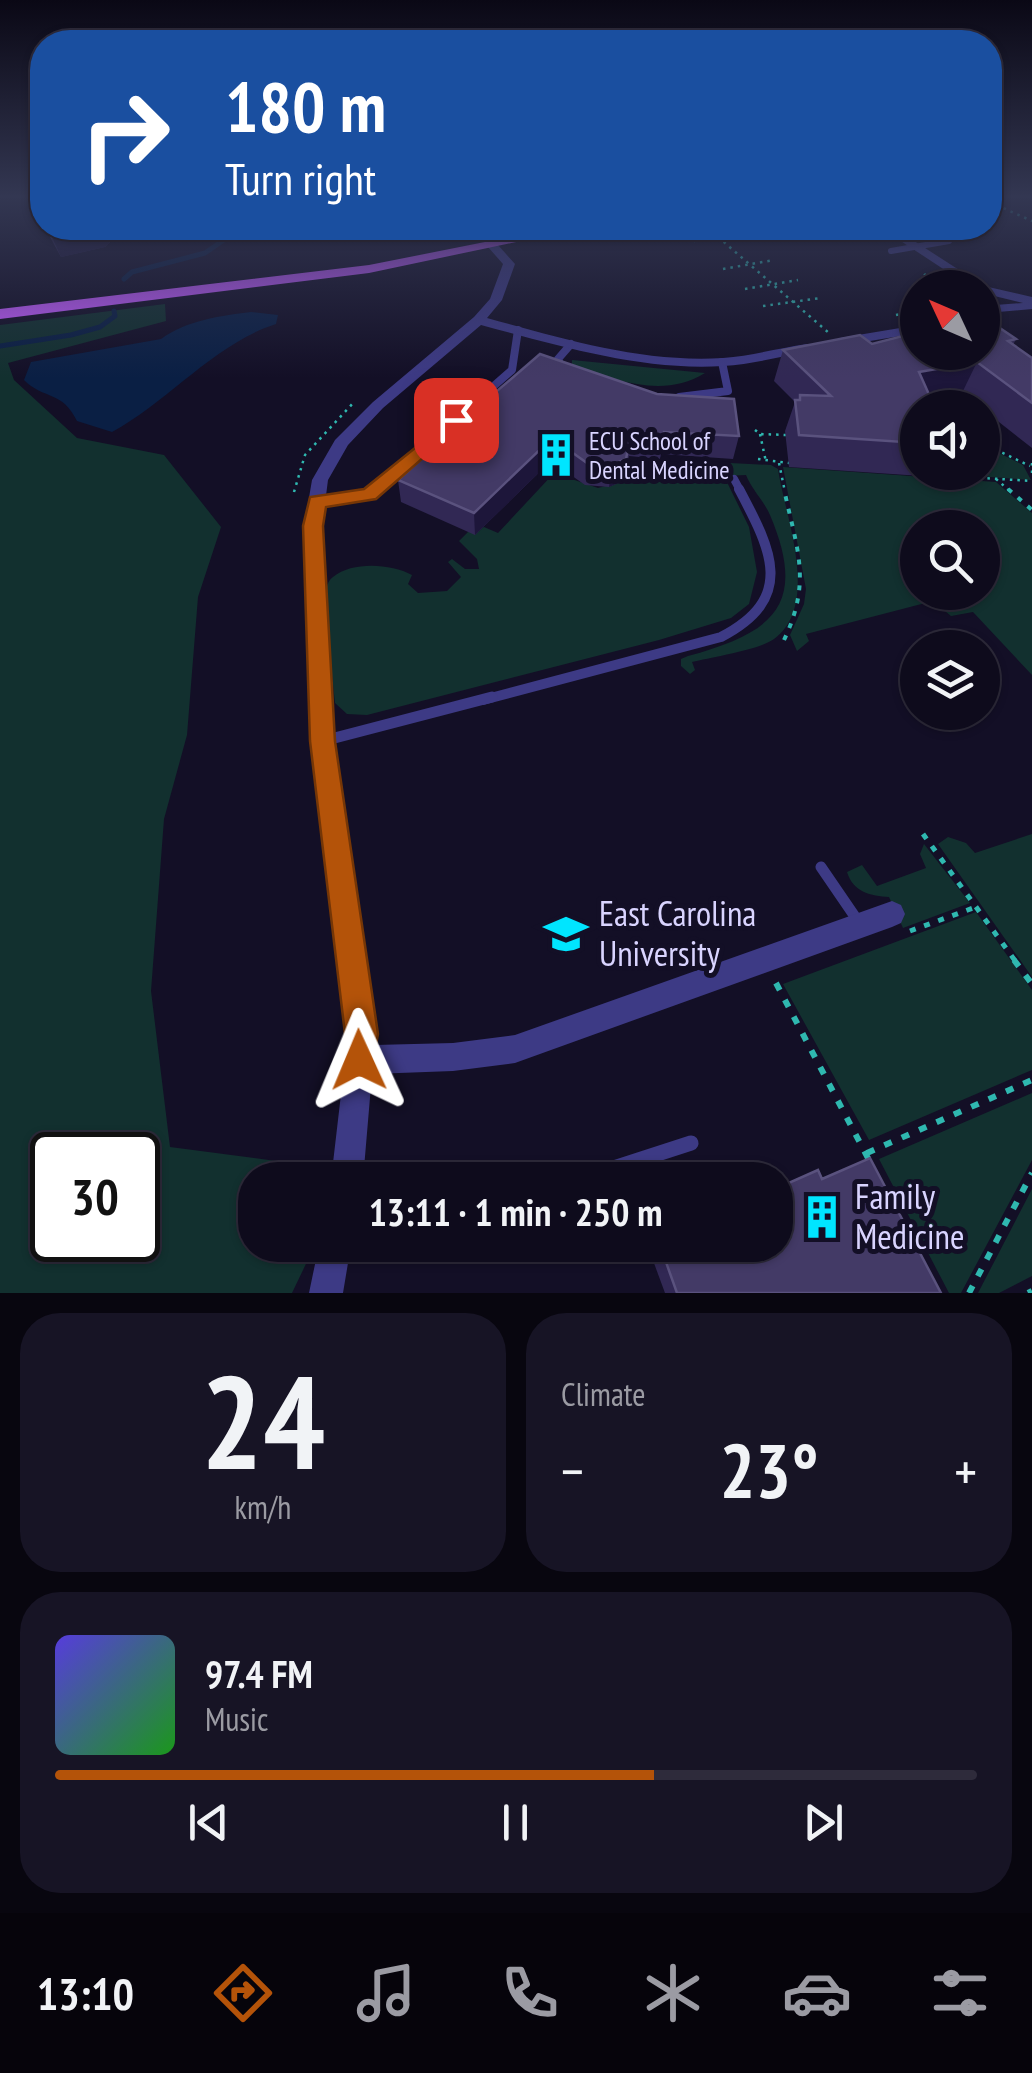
<!DOCTYPE html>
<meta charset="utf-8">
<style>
body{margin:0;font-family:"PT Sans Narrow",sans-serif;background:#171425;color:#f1f3f6;height:100vh;display:flex;flex-direction:column;font-size:38px;white-space:nowrap}
*{box-sizing:border-box;margin:0}
p{font-size:32px;color:#9b9ba3}
.icon{flex:none;width:55px;height:55px;fill:none;stroke:currentColor;stroke-width:2;stroke-linecap:round;stroke-linejoin:round}
.map{position:relative;height:1293px;overflow:hidden}
.side{display:flex;flex-direction:column;gap:20px;padding:20px;background:#08060f;flex:1}
.side>*{flex:none}
.guide{position:absolute;left:30px;top:30px;width:972px;height:210px;border-radius:40px;box-shadow:0 2px 8px #0004,0 0 0 2px #2e2b3b;background:#1a4fa0;color:#fff;overflow:hidden}
.needle{width:65px;rotate:314deg}
.fabs{position:absolute;left:900px;top:270px;display:grid;gap:20px}
.fabs a{display:grid;place-items:center;width:100px;height:100px;border-radius:50%;background:#0e0b1c;box-shadow:0 2px 8px #0004,0 0 0 2px #2e2b3b;font-size:50px}
.speed{position:absolute;left:30px;top:1132px;display:flex;gap:20px;font-size:50px;font-weight:700;text-align:center}
.speed>*{display:grid;place-content:center;width:130px;height:130px;border-radius:50%;background:#0e0b1c;box-shadow:0 2px 8px #0004,0 0 0 2px #2e2b3b;line-height:1}
.speed .limit{border:5px solid #111;border-radius:15px;background:#fff;color:#111}
.pin{position:absolute;display:grid;place-items:center;width:85px;height:85px;color:#fff;margin:-42px;border-radius:20px;box-shadow:0 5px 15px #0006}
.me{position:absolute;width:110px;margin:-55px;rotate:359deg;stroke-linejoin:round;filter:drop-shadow(0 0 8px #0008)}
.turn{display:flex;align-items:center;gap:35px;height:210px;padding:0 30px;font-size:45px}
.turn .icon{width:130px;height:130px;stroke-width:2.5}
.turn b{display:block;font-size:70px;line-height:85px}
.big{font-size:75px;font-weight:700;line-height:1.1}
.side .widget{flex:1;display:flex;flex-direction:column;justify-content:center;gap:15px;min-width:0;padding:0 35px;border-radius:40px;background:#171425}
.side .dial{align-items:center;gap:0}
.dial b{font-size:130px;line-height:1}
.song{display:flex;align-items:center;gap:30px}
.cover{width:120px;height:120px;border-radius:15px;background:linear-gradient(135deg,hsl(250 70% 55%),hsl(120 70% 35%))}
.played{height:10px;border-radius:5px;background:linear-gradient(90deg,#b45309 65%,#2e2b3b 65%)}
.keys{display:flex;justify-content:space-around;direction:ltr}
.heat{display:flex;justify-content:space-between;align-items:center;font-size:55px;direction:ltr}
.side .tiles{flex:1;display:grid;gap:20px;grid-template-columns:1fr 1fr}
.widget:last-child{grid-column:span 2}
.trip{position:absolute;left:238px;top:1162px;width:555px;height:100px;border-radius:40px;background:#0e0b1c;box-shadow:0 2px 8px #0004,0 0 0 2px #2e2b3b;font-weight:700;line-height:100px;text-align:center}
.menu{display:flex;height:160px;justify-content:space-around;align-items:center;background:#06040b;color:#9b9ba3}
.menu .icon{width:70px;height:70px}
.menu .active{color:#b45309}
.menu b{font-size:45px;color:#f1f3f6}
.map>svg:first-child{display:block}
.green{fill:#12302f;fill-rule:evenodd}
.water{fill:#0a1f44}
.lines{fill:none;stroke-linecap:round;stroke-linejoin:round}
.stream{stroke:#0a1f44;stroke-width:5}
.path-far3{stroke:#2fb8b0;stroke-width:2.5;stroke-dasharray:2.5 5;stroke-linecap:butt}
.path-far2{stroke:#2fb8b0;stroke-width:4;stroke-dasharray:5 8;stroke-linecap:butt}
.path-far1{stroke:#2fb8b0;stroke-width:5;stroke-dasharray:6 9;stroke-linecap:butt}
.path{stroke:#2fb8b0;stroke-width:6;stroke-dasharray:8 11;stroke-linecap:butt}
.lane-far4{stroke:#3d3a85;stroke-width:6}
.lane-far3{stroke:#3d3a85;stroke-width:8}
.lane-far2{stroke:#3d3a85;stroke-width:10}
.lane-far1{stroke:#3d3a85;stroke-width:11}
.lane{stroke:#3d3a85;stroke-width:15}
.street{fill:#3d3a85;fill-rule:evenodd}
.primary{fill:#c25bff;fill-rule:evenodd}
.wall{fill:#312854}
.shaded-wall{fill:#1d163a}
.building{fill:#433a66;stroke:#5a527e;stroke-width:2.5}
.route{fill:#b45309;stroke:#753606;stroke-width:2.5}
.labels{text-anchor:middle;stroke-width:10;stroke-linejoin:round;paint-order:stroke}
.far-poi-label{font-size:25px;fill:#d9d4ff;stroke:#130f26;text-anchor:start}
.near-poi-label{font-size:35px;fill:#d9d4ff;stroke:#130f26;text-anchor:start}
</style>
<div class="map">
<svg width="1032" height="1293" viewBox="0 0 1032 1293">
<rect width="100%" height="100%" fill="#130f26"/>
<path class="green" d="M 165,304 L 166,321 L 8,363 L 14,380 L 77,438 L 164,455 L 221,527 L 198,597 L 187,735 L 164,819 L 151,991 L 170,1147 L 291,1163 L 297,1180 L 255,1180 L 255,1245 L 315,1245 L 292,1293 L 0,1293 L 0,325 ZM 52,1155 L 138,1155 L 138,1240 L 52,1240 Z
M 572,360 L 705,373 C 663,399 617,380 572,366 Z
M 983,445 L 1023,465 L 1031,480 L 934,473 L 982,472 Z
M 730,463 L 771,465 L 778,469 C 785,516 821,605 774,639 C 759,650 712,657 692,662 L 695,670 L 690,674 L 681,666 L 681,659 L 688,656 C 771,633 809,607 770,515 C 764,501 752,490 746,475 L 724,476 L 749,527 L 757,572 L 749,604 L 731,618 L 659,640 L 367,715 L 347,714 L 335,703 L 324,600 C 326,592 326,582 333,577 C 353,561 391,564 412,575 L 408,584 L 418,593 L 447,591 L 461,577 L 448,562 L 452,559 L 465,569 L 479,569 L 477,559 L 459,541 L 468,532 L 484,527 L 498,533 L 554,473 L 598,488 L 623,481 L 626,464 L 730,470 Z
M 783,467 L 996,482 L 1032,513 L 1032,675 L 973,612 L 951,616 L 933,601 L 806,634 L 809,641 L 797,651 L 790,635 L 804,604 L 806,589 ZM 918,528 L 982,528 L 982,592 L 918,592 Z
M 1032,834 L 1032,977 L 938,844 L 948,837 L 966,843 L 975,853 Z
M 924,844 L 970,903 L 903,928 L 889,897 C 871,896 853,892 847,872 L 862,865 L 877,886 L 926,868 L 920,854 Z
M 976,912 L 1032,990 L 1032,1070 L 869,1140 L 783,984 Z
M 1032,1093 L 1032,1160 L 961,1293 L 949,1293 L 879,1159 Z
M 1032,1189 L 1032,1276 L 999,1293 L 978,1293 Z"/>
<path class="water" d="M 251,312 L 278,315 L 276,324 C 214,344 169,401 112,432 L 77,421 C 62,390 44,400 24,380 L 31,362 L 161,339 C 188,320 219,316 251,312 Z"/>
<g class="lines">
<path class="stream" d="M 124,279 L 132,272 L 205,253 L 241,228
M 0,346 L 71,335 L 100,327 L 115,316 L 114,311"/>
<path class="path-far3" d="M 990,202 L 1032,221
M 718,237 L 829,333
M 694,241 L 741,233
M 723,269 L 774,260
M 745,289 L 798,280
M 918,299 L 912,287 L 927,273
M 763,306 L 821,298
M 896,315 L 918,310
M 755,430 L 760,434 L 786,435
M 760,434 L 766,462
M 982,443 L 1030,466
M 758,459 L 789,463
M 779,463 L 785,492
M 1032,463 L 1032,474
M 935,475 L 1032,481
M 996,479 L 1011,492
M 294,492 L 305,455 L 355,401"/>
<path class="path-far2" d="M 1008,489 L 1032,510
M 784,640 C 812,581 797,550 784,489"/>
<path class="path-far1" d="M 923,834 L 1016,962
M 910,931 L 976,907"/>
<path class="path" d="M 1014,960 L 1032,984
M 776,983 L 869,1160
M 867,1153 L 1032,1080
M 969,1293 L 1032,1173
M 1028,1293 L 1032,1291"/>
<path class="lane-far4" d="M 891,251 L 949,241"/>
<path class="lane-far3" d="M 564,373 L 558,359 L 571,344
M 679,397 L 728,391 L 722,362
M 734,479 L 741,492
M 373,492 L 512,370 L 518,330"/>
<path class="lane-far2" d="M 317,502 L 370,494 L 376,489
M 483,700 L 721,637 C 796,598 772,551 739,489"/>
<path class="lane-far1" d="M 323,741 L 492,697
M 821,867 L 860,924"/>
<path class="lane" d="M 577,1180 L 691,1143"/>
<path class="street" d="M 473,228 L 484,228 L 492,236 L 482,238 Z
M 881,228 L 894,228 L 984,286 L 1032,297 L 1032,309 L 987,313 L 982,312 L 982,306 L 1023,303 L 982,293 L 982,288 L 931,288 L 946,280 L 960,280 Z
M 490,245 L 498,245 L 515,264 L 502,300 L 487,318 C 564,339 642,363 723,358 C 751,356 779,348 807,344 L 814,348 L 807,352 C 779,357 752,364 723,366 C 641,371 560,346 481,325 L 383,408 L 348,445 L 328,480 L 322,527 L 333,741 L 376,1034 L 375,1045 L 453,1043 L 515,1035 L 892,901 L 901,905 L 905,914 L 901,923 L 892,927 L 515,1063 L 453,1071 L 372,1074 L 363,1180 L 331,1180 L 348,1034 L 311,741 L 304,527 L 312,480 L 335,440 L 373,402 L 474,317 L 490,299 L 503,264 L 488,247 Z
M 918,325 L 918,333 L 840,346 L 833,342 L 840,338 Z
M 319,1245 L 351,1245 L 343,1293 L 309,1293 Z"/>
<path class="primary" d="M 556,228 L 582,228 L 369,273 L 0,319 L 0,309 L 369,265 Z"/>
</g>
<path class="wall" d="M 45,228 L 125,228 L 105,247 L 61,257 Z
M 918,327 L 918,352 L 1016,339 L 1013,345 L 1032,358 L 1032,448 L 962,393 L 931,399 L 918,408 L 918,472 L 938,472 L 936,477 L 789,467 L 785,431 L 795,402 L 774,381 L 783,350 L 872,344 L 915,333 Z
M 472,413 L 739,436 L 733,459 L 661,454 L 660,459 L 629,456 L 623,481 L 609,487 L 585,485 L 551,461 L 475,535 L 401,502 L 398,480 Z
M 822,1179 L 941,1293 L 665,1293 L 651,1255 Z"/>
<path class="shaded-wall" d="M 97,228 L 125,228 L 105,247 L 61,257 L 52,237 Z
M 977,362 L 962,393 L 905,403 L 919,372 Z
M 631,434 L 623,481 L 609,487 L 612,465 Z
M 552,438 L 551,461 L 475,535 L 474,513 Z"/>
<path class="building" d="M 46,228 L 97,228 L 52,237 Z
M 982,316 L 1016,339 L 1008,341 L 1032,358 L 1032,403 L 977,362 L 919,372 L 935,408 L 918,408 L 918,443 L 799,435 L 795,400 L 800,400 L 800,395 L 831,396 L 783,350 L 860,335 L 872,344 L 918,332 L 918,352 L 982,352 Z
M 540,354 L 657,394 L 734,399 L 739,436 L 664,432 L 664,437 L 631,434 L 626,459 L 612,465 L 587,463 L 552,438 L 474,513 L 398,480 L 472,413 L 478,398 L 497,391 Z
M 870,1158 L 941,1293 L 677,1293 L 662,1251 L 675,1245 L 775,1245 L 775,1189 L 818,1170 L 822,1179 Z"/>
<linearGradient id="sky" x2="0" y2="1"><stop stop-color="#0a0815"/><stop offset="0.52" stop-color="#333752"/><stop offset="1" stop-color="#333752" stop-opacity="0"/></linearGradient>
<rect width="1032" height="378" fill="url(#sky)"/>
<path class="route" d="M 456,415 L 465,420 L 462,424 L 376,499 L 326,507 L 323,526 L 335,741 L 378,1034 L 371,1071 L 359,1076 L 348,1071 L 343,1060 L 345,1034 L 310,741 L 303,526 L 310,497 L 364,489 Z"/>
<defs>
<g id="building-bare" transform="scale(3.45)"><path d="M-4-6H4V6H1V3H-1V6H-4ZM-2.5-4.3h1.7v1.8h-1.7ZM.8-4.3h1.7v1.8H.8ZM-2.5-1h1.7V.8h-1.7ZM.8-1h1.7V.8H.8Z" fill="#00e5ff" stroke="#130f26" stroke-width="2.5" paint-order="stroke"/></g>
<g id="university-bare" transform="scale(3.45)"><path d="M0-5L7-2L0 1L-7-2ZM-4 1L0 2.5L4 1V4Q0 6-4 4Z" fill="#00e5ff" stroke="#130f26" stroke-width="2.5" paint-order="stroke"/></g>
</defs>
<g fill-rule="evenodd">
<use href="#building-bare" x="556" y="455"/>
<use href="#university-bare" x="566" y="934"/>
<use href="#building-bare" x="822" y="1217"/>
</g>
<g class="labels">
<g class="far-poi-label">
<text x="589" y="450">ECU School of<tspan x="589" dy="29">Dental Medicine</tspan></text>
</g>
<g class="near-poi-label">
<text x="599" y="926">East Carolina<tspan x="599" dy="40">University</tspan></text>
<text x="855" y="1209">Family<tspan x="855" dy="40">Medicine</tspan></text>
</g>
</g>
</svg>
<div class="fabs">
<a><svg class="needle" viewBox="-14 -14 28 28"><path d="M0-13l5 13h-10z" fill="#e53935"/><path d="M0 13l5-13h-10z" fill="#9b9ba3"/></svg></a>
<a><svg class="icon" aria-label="sound" viewBox="0 0 24 24"><path d="M4 9h4l5-4v14l-5-4H4zM17 9q2 3 0 6"/></svg></a>
<a><svg class="icon" aria-label="search" viewBox="0 0 24 24"><circle cx="10" cy="10" r="6"/><path d="M15 15l6 6"/></svg></a>
<a><svg class="icon" aria-label="layers" viewBox="0 0 24 24"><path d="M12 4l9 5-9 5-9-5zM3 14l9 5 9-5"/></svg></a>
</div>
<div class="speed"><div class="limit">30</div></div>
<div class="pin" style="left:456px;top:420px;background:#d93025"><svg class="icon" aria-label="arrive" viewBox="0 0 24 24"><path d="M6 21V4h12l-3 4 3 4H6"/></svg></div>
<svg class="me" style="left:359px;top:1060px" viewBox="-20 -20 40 40"><path d="M0-17L14 15 0 8-14 15z" fill="#b45309" stroke="#fff" stroke-width="4"/></svg>
<div class="trip">13:11 · 1 min · 250 m</div>
<div class="guide">
<div class="turn"><svg class="icon" aria-label="right" viewBox="0 0 24 24"><path d="M7 20v-9h11M14 6l5 5-5 5"/></svg><div><b>180 m</b>Turn right</div></div>
</div>
</div>
<section class="side">
<div class="tiles">
<div class="widget dial"><b>24</b><p>km/h</p></div>
<div class="widget"><p>Climate</p>
<div class="heat"><a>−</a><b class="big">23°</b><a>+</a></div>
</div>
<div class="widget">
<div class="song"><i class="cover"></i><div><b>97.4 FM</b><p>Music</p></div></div>
<div class="played"></div>
<div class="keys"><svg class="icon" aria-label="previous" viewBox="0 0 24 24"><path d="M18 5L8 12l10 7zM5 5v14"/></svg><svg class="icon" aria-label="pause" viewBox="0 0 24 24"><path d="M8 5v14M16 5v14"/></svg><svg class="icon" aria-label="next" viewBox="0 0 24 24"><path d="M6 5l10 7-10 7zM19 5v14"/></svg></div>
</div>
</div>
</section>
<nav class="menu">
<b>13:10</b>
<svg class="icon active" aria-label="directions" viewBox="0 0 24 24"><path d="M12 3l9 9-9 9-9-9zM9 14v-3h6M13 9l2 2-2 2"/></svg>
<svg class="icon" aria-label="music" viewBox="0 0 24 24"><path d="M9 18V5l10-2v13"/><circle cx="6" cy="18" r="3"/><circle cx="16" cy="16" r="3"/></svg>
<svg class="icon" aria-label="phone" viewBox="0 0 24 24"><path d="M5 4h4l2 5-3 2q2 4 5 5l2-3 5 2v4C11 20 4 13 5 4z"/></svg>
<svg class="icon" aria-label="climate" viewBox="0 0 24 24"><path d="M12 3v18M4 7l16 10M4 17L20 7"/></svg>
<svg class="icon" aria-label="car" viewBox="0 0 24 24"><path d="M5 17H2v-5l4-1 3-4h7l3 4 3 1v5h-3M9 17h6M6 11h13"/><circle cx="7" cy="17" r="2"/><circle cx="17" cy="17" r="2"/></svg>
<svg class="icon" aria-label="filters" viewBox="0 0 24 24"><path d="M4 7h16M4 17h16"/><circle cx="9" cy="7" r="2"/><circle cx="15" cy="17" r="2"/></svg>
</nav>
